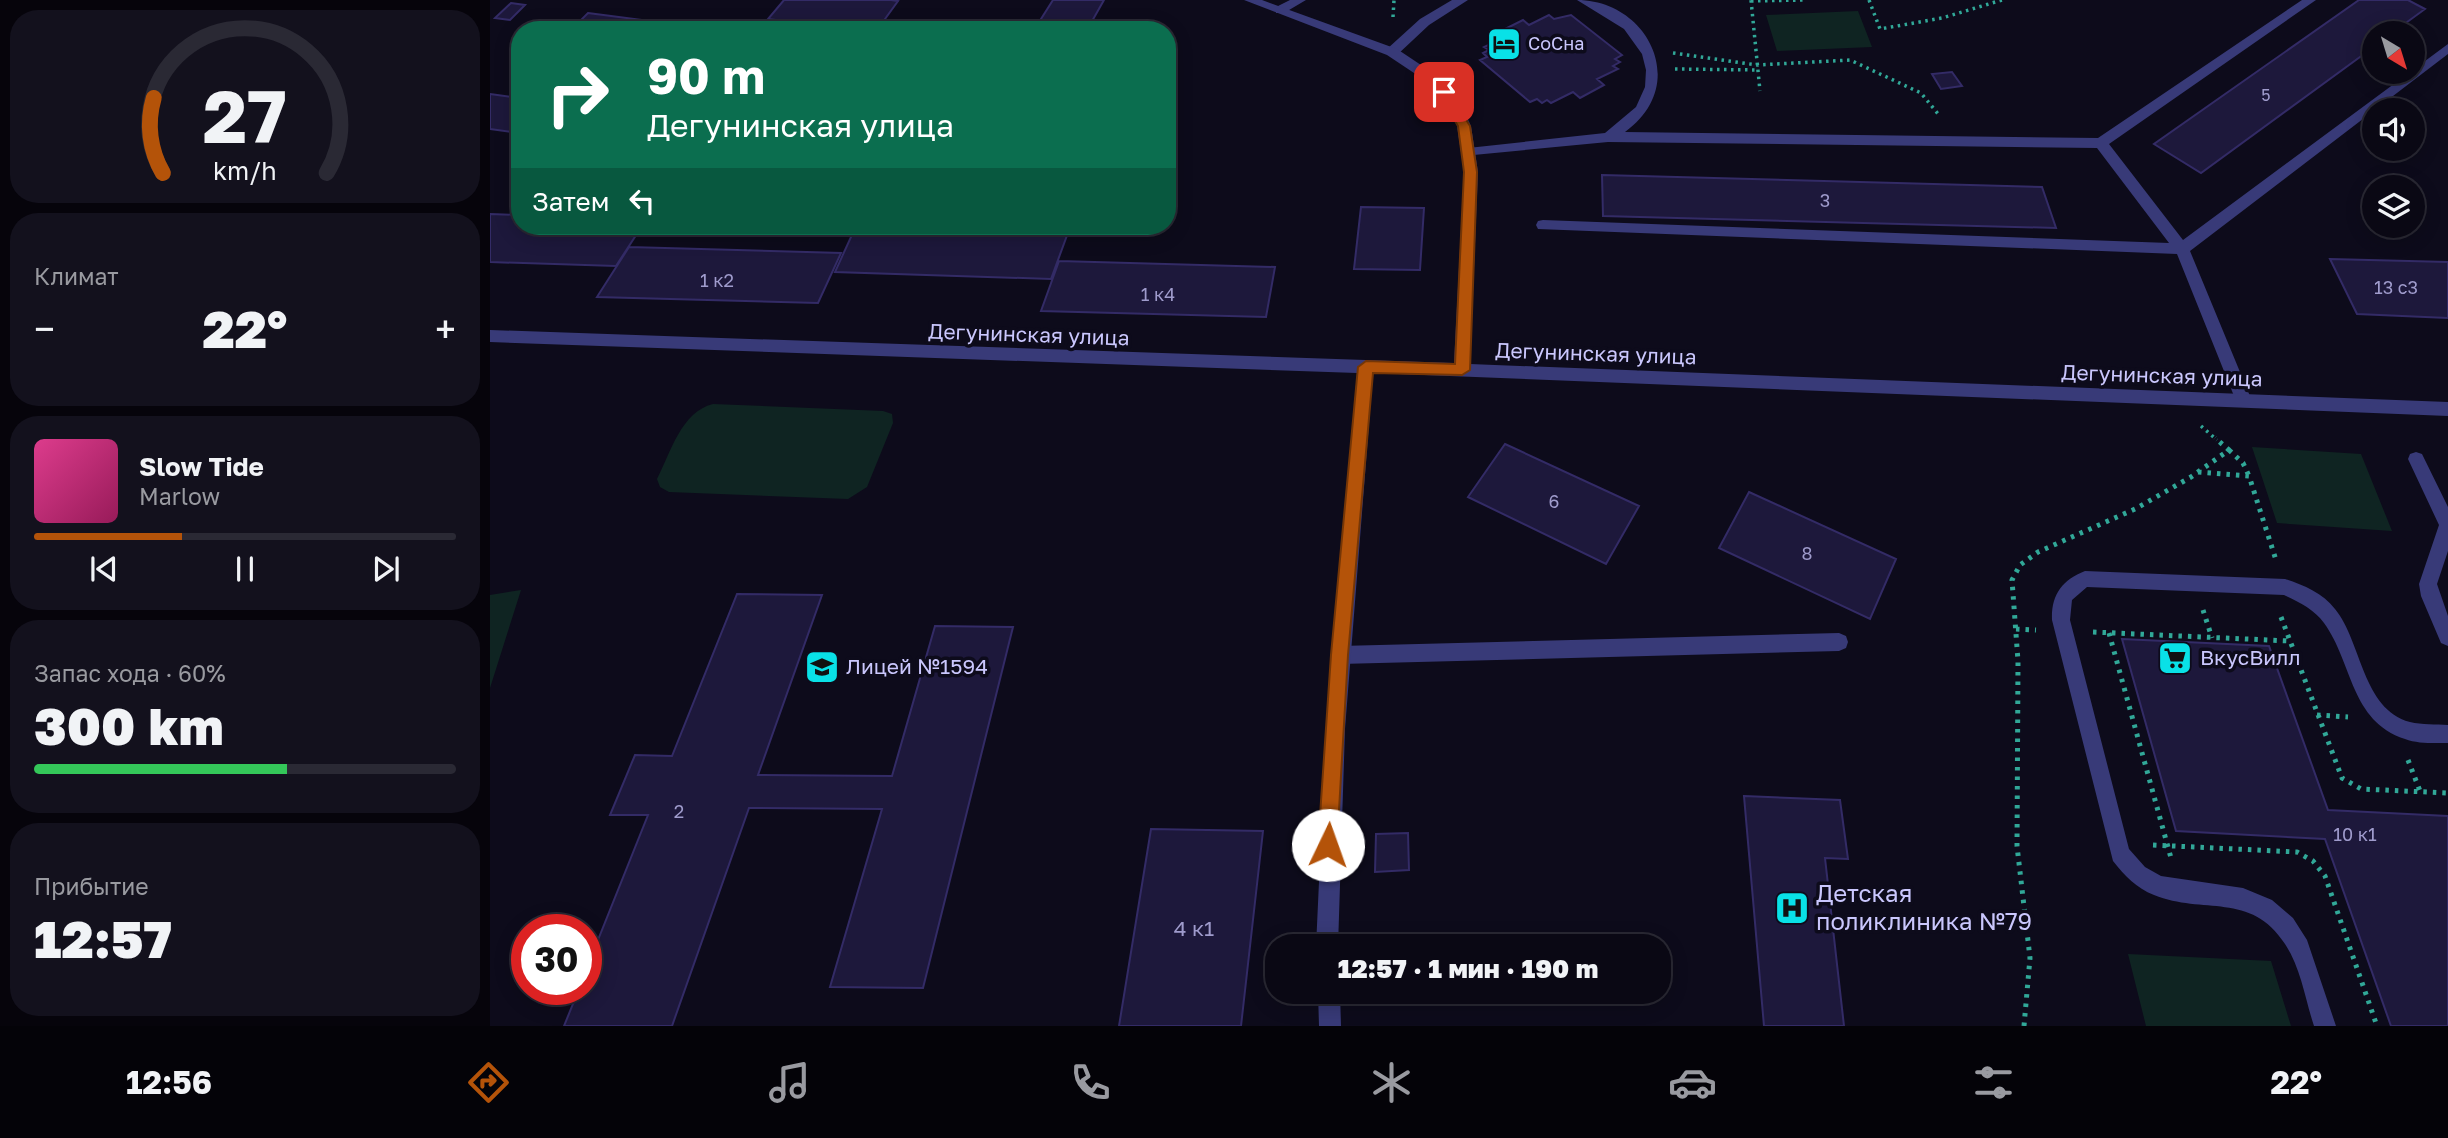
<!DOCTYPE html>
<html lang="ru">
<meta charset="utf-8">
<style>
body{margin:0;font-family:"Golos Text",sans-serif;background:#13111d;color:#f1f3f6;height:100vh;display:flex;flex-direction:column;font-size:26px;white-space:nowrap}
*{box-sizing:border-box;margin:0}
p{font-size:23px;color:#999aa0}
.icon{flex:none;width:38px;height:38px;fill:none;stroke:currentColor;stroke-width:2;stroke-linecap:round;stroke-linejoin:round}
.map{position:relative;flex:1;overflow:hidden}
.details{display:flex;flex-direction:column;gap:10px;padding:10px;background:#06040b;width:490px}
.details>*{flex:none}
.guide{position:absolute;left:21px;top:21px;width:665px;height:214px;border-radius:28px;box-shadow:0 4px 18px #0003,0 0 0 2px #2a2934;background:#0b6e4f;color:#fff;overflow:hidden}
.needle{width:46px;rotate:142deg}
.controls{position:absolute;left:1872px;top:21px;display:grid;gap:14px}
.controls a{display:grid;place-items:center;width:63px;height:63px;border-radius:50%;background:#0a0814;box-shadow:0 4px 18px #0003,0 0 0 2px #2a2934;font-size:35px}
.speed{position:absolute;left:21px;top:914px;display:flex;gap:14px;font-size:35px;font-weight:700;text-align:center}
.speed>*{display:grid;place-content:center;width:91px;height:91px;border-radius:50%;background:#0a0814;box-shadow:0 4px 18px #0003,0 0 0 2px #2a2934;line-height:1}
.speed .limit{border:10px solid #d22;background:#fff;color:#111}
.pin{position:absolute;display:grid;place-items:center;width:60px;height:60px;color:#fff;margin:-30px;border-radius:14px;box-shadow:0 4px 10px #0006}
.me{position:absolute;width:77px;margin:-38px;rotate:3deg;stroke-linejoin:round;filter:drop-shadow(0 0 5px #0008)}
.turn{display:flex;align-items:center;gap:24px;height:147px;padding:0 21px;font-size:32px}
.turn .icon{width:91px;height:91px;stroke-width:2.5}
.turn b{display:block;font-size:49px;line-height:60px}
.then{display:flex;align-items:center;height:66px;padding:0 21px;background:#0003;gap:14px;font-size:26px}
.big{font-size:52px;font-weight:800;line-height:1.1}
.details .tile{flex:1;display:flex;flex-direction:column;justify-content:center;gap:10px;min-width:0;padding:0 24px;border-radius:28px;background:#13111d}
.details .dial{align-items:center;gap:0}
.dial svg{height:182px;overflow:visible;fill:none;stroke:#2a2934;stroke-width:7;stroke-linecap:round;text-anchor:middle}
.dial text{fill:#f1f3f6;stroke:none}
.song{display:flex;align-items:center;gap:21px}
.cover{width:84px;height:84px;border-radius:10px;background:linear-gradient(135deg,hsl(330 70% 55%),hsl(330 70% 35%))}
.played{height:7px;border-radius:4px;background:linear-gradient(90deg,#b45309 35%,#2a2934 35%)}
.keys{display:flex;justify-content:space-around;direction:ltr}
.heat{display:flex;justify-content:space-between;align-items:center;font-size:38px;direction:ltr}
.charge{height:10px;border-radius:5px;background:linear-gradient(90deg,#34c759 60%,#2a2934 0)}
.trip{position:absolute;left:775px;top:934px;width:406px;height:70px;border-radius:28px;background:#0a0814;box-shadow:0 4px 18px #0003,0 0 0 2px #2a2934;font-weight:800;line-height:70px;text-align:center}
.tab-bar{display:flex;height:112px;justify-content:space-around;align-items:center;background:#040308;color:#999aa0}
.tab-bar .icon{width:49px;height:49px}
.tab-bar .on{color:#b45309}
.tab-bar b{font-size:32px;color:#f1f3f6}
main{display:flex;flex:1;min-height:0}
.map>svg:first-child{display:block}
.green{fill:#0f2422}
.building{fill:#1d183b;stroke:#332b66;stroke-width:2}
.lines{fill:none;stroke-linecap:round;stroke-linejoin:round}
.path-far1{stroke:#31a898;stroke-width:3.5;stroke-dasharray:2.5 4.5;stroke-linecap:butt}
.path{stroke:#31a898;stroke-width:5;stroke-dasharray:3.5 6;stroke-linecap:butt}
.lane{fill:#383a78;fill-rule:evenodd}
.street{fill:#383a78;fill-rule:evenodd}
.route{fill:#b45309;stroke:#753606;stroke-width:2}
.labels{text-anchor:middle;stroke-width:7;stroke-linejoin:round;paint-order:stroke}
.far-number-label{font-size:16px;fill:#9f9bcc}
.far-poi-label{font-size:18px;fill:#cac7fd;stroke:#0d0b1b;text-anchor:start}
.number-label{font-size:18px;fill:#9f9bcc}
.street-label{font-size:21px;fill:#cac7fd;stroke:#0d0b1b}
.poi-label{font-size:21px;fill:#cac7fd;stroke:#0d0b1b;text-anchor:start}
.near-number-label{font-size:21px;fill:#9f9bcc}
.near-poi-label{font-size:24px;fill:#cac7fd;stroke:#0d0b1b;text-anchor:start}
</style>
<main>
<section class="details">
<div class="tile dial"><svg viewBox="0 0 100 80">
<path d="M14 69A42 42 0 1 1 86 69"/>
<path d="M14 69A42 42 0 0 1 10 36" stroke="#b45309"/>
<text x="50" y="56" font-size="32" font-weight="700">27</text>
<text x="50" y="72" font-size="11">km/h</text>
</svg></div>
<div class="tile"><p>Климат</p>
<div class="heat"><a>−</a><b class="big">22°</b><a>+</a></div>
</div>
<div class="tile">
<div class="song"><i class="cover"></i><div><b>Slow Tide</b><p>Marlow</p></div></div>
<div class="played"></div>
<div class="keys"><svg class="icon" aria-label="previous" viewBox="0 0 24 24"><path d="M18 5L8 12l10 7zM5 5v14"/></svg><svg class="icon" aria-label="pause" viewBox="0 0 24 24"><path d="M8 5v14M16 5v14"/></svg><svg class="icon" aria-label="next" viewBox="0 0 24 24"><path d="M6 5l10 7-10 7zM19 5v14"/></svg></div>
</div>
<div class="tile"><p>Запас хода · 60%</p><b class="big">300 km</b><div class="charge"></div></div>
<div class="tile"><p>Прибытие</p><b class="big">12:57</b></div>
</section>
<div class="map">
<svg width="1958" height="1026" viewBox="0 0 1958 1026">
<rect width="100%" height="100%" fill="#0d0b1b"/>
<path class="green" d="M 1368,11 L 1382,47 L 1287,51 L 1276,15 Z
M 223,404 L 393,411 L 402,414 L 403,423 L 377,487 L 358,499 L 179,492 L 170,487 L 167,479 C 181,452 191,412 223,404 Z
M 1762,447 L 1871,454 L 1902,531 L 1787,523 Z
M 31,590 L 0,688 L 0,595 Z
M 1638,954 L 1781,961 L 1801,1026 L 1656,1026 Z"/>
<path class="building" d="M 294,0 L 401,0 L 408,1 L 387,30 L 365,30 L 278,19 Z
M 563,0 L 614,0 L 597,30 L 544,30 Z
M 1869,0 L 1918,0 L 1935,9 L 1902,33 L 1885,33 L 1885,46 L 1711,173 L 1664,144 Z
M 21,3 L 35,5 L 20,20 L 5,18 Z
M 98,13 L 206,27 L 204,30 L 81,30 Z
M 1059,15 L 1064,19 L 1081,15 L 1132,55 L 1125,59 L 1130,62 L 1123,66 L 1128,69 L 1107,79 L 1114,85 L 1090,98 L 1083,92 L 1061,103 L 1057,100 L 1052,103 L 1047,99 L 1040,102 L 990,60 L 997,57 L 993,53 L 999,50 L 994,47 L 1015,37 L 1009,32 L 1033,20 L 1039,25 Z
M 1462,72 L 1472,86 L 1451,89 L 1442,74 Z
M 0,94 L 30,98 L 30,133 L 0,129 Z
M 1112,175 L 1552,187 L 1566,228 L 1113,216 Z
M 871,207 L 934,208 L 930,270 L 864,269 Z
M 0,214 L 30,215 L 30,226 L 152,226 L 126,266 L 0,262 Z
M 366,226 L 410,226 L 579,230 L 561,279 L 345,272 Z
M 139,247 L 351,253 L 328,303 L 107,297 Z
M 1840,259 L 1958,262 L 1958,318 L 1867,314 Z
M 569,261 L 785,267 L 776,317 L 551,311 Z
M 1015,444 L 1149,506 L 1116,564 L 978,497 Z
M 1259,492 L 1406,559 L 1380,619 L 1229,548 Z
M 247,594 L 332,595 L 268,775 L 402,776 L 445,626 L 523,627 L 433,988 L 340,987 L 392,809 L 259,808 L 182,1026 L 74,1026 L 89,989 L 96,989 L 96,970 L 158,815 L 120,815 L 145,755 L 182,756 Z
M 1632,639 L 1779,646 L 1838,810 L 1958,816 L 1958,1026 L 1901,1026 L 1835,839 L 1686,831 Z
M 1254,796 L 1350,800 L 1358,859 L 1335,858 L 1354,1026 L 1274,1026 Z
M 661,829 L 773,831 L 751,1026 L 629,1026 Z
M 918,833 L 919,870 L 885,872 L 886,834 Z"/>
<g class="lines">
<path class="path-far1" d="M 1261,0 L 1270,91
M 1379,0 L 1390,29 L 1452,18 L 1512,0
M 1261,1 L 1315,0
M 903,17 L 904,0
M 1183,53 L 1267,65 L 1360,60 L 1431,93 L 1449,115
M 1185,69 L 1268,70
M 1711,426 L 1727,440"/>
<path class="path" d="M 1739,450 L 1753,463 L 1759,476
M 1708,472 L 1759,476 L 1786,560
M 1713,610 L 1722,638
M 1791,617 L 1852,778 L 1871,789 L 1958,793
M 1526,629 L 1546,630
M 1603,632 L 1800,641
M 1619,633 L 1681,858
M 1827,715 L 1858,717
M 1918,760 L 1930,791
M 1663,845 L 1807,852 L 1823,861 L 1835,876 L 1887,1026
M 1534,1026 L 1540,958 L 1527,846 L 1528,661 L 1522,580 L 1530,565 L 1548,552 L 1645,509 L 1701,477 L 1739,450 L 1725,438"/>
<path class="lane" d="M 800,0 L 816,0 L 794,13 L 786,13 L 786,7 Z
M 962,0 L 978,0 L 939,25 L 907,55 L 897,55 L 897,49 L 930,19 Z
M 1087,0 C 1158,0 1201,85 1135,132 L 1608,138 L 1812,0 L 1826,0 L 1619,144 L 1693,240 L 1958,44 L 1958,54 L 1700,251 L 1762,401 L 1760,406 L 1748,406 L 1746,401 L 1687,254 L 1048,229 L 1046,225 L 1048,221 L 1053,220 L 1679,243 L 1607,148 L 1118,142 L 973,156 L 971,153 L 978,148 L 1115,133 L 1146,107 L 1155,87 L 1156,70 L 1152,54 L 1134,29 Z
M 1926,452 L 1932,454 L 1958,507 L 1958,551 L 1947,584 L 1958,616 L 1958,646 L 1951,643 L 1931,596 L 1929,584 L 1949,525 L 1918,459 L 1920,454 Z
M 1595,571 L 1795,579 C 1813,585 1833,593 1845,609 C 1872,642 1872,709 1920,722 C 1932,725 1946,724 1958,725 L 1958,743 C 1944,743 1928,744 1915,739 C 1860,721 1863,663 1834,623 C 1824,609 1809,602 1794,595 L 1597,587 L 1582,600 L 1580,620 L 1639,849 L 1655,867 L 1671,876 L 1753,888 L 1782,900 L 1803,918 L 1817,940 L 1846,1026 L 1824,1026 C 1815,999 1811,968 1795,944 C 1761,891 1713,915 1664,895 C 1646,888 1635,876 1623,861 L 1562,620 C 1561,595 1572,580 1595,571 Z
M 1349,633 L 1356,636 L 1358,642 L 1356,648 L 1349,651 L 850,664 L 843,661 L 841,655 L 843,649 L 850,646 Z"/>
<path class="street" d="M 754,0 L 772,0 L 907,49 L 946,75 L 973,108 L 981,126 L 988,172 L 980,364 L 1958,402 L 1958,416 L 883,373 L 855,729 L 848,947 L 826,947 L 836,729 L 867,373 L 0,342 L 0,330 L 964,363 L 974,172 L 967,126 L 960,110 L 936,81 L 897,55 Z
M 828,992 L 850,992 L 851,1026 L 829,1026 Z"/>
</g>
<path class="route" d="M 954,88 L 958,90 L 980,126 L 987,172 L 980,370 L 972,375 L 883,373 L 858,655 L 847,845 L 845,851 L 838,854 L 831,851 L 828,845 L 841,655 L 868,367 L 876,361 L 965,364 L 974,172 L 968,126 L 948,92 Z"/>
<defs>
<g id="hotel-square" transform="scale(1.75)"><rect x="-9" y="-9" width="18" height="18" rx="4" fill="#09e1e7" stroke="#0d0b1b"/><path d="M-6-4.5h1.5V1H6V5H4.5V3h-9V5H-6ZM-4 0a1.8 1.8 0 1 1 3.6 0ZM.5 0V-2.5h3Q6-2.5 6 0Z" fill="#111"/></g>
<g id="supermarket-square" transform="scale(1.75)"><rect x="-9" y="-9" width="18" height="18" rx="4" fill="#09e1e7" stroke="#0d0b1b"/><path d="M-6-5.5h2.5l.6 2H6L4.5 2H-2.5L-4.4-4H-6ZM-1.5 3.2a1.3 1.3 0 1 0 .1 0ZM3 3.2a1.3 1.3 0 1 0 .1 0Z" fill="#111"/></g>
<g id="school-square" transform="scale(1.75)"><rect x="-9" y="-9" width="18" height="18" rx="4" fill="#09e1e7" stroke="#0d0b1b"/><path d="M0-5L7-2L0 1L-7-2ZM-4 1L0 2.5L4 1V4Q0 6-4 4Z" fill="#111"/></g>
<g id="hospital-square" transform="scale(1.75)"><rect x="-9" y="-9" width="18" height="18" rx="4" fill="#09e1e7" stroke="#0d0b1b"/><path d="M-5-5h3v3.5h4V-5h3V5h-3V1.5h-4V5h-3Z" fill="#111"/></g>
</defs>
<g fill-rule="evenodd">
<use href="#hotel-square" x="1014" y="44"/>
<use href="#supermarket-square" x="1685" y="658"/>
<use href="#school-square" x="332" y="667"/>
<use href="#hospital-square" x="1302" y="908"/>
</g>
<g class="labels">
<g class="far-number-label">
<text x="1776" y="101">5</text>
</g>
<g class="far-poi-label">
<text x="1038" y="50">СоСна</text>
</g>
<g class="number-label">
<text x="1335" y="207">3</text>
<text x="227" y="287">1 к2</text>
<text x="1906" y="294">13 с3</text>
<text x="668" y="301">1 к4</text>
<text x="1064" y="508">6</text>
<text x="1317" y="560">8</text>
<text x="189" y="818">2</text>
<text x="1865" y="841">10 к1</text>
</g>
<g class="street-label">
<text transform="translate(539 335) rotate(2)" y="7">Дегунинская улица</text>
<text transform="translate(1106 354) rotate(2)" y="7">Дегунинская улица</text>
<text transform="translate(1672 376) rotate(2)" y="7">Дегунинская улица</text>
</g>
<g class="poi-label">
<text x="1710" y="665">ВкусВилл</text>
<text x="356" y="674">Лицей №1594</text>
</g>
<g class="near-number-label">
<text x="704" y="936">4 к1</text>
</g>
<g class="near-poi-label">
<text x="1326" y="902">Детская<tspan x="1326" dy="28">поликлиника №79</tspan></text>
</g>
</g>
</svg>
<div class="controls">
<a><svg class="needle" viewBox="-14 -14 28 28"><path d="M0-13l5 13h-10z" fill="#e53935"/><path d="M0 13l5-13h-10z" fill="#999aa0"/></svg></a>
<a><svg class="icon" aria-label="sound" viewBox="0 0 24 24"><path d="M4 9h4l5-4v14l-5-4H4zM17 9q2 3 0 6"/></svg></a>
<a><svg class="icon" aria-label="layers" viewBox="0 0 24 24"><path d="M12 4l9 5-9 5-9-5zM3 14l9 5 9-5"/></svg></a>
</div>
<div class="speed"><div class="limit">30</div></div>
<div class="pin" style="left:954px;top:92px;background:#d93025"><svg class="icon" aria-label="arrive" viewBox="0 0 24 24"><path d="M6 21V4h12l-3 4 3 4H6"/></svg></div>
<svg class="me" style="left:838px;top:845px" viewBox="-20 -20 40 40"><circle r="19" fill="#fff"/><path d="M0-13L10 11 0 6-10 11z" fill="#b45309"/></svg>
<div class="trip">12:57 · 1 мин · 190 m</div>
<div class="guide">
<div class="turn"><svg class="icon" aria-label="right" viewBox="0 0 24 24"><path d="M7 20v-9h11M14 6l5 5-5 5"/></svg><div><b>90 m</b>Дегунинская улица</div></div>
<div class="then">Затем<svg class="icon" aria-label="left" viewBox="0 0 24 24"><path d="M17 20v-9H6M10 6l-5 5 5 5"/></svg></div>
</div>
</div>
</main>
<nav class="tab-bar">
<b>12:56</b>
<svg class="icon on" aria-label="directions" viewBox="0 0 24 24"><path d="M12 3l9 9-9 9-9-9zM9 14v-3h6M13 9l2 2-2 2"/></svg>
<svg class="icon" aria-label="music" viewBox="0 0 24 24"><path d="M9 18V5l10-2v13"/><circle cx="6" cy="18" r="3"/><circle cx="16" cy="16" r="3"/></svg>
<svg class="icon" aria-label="phone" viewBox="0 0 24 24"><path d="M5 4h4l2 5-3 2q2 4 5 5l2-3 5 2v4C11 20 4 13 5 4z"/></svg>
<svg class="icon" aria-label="climate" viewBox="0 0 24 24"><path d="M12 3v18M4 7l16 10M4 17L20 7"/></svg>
<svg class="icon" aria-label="car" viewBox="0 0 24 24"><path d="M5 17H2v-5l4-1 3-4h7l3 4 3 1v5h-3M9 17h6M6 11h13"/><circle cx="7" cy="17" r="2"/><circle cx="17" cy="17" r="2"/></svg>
<svg class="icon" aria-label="filters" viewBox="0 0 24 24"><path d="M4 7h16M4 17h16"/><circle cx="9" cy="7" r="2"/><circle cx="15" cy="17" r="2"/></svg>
<b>22°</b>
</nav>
